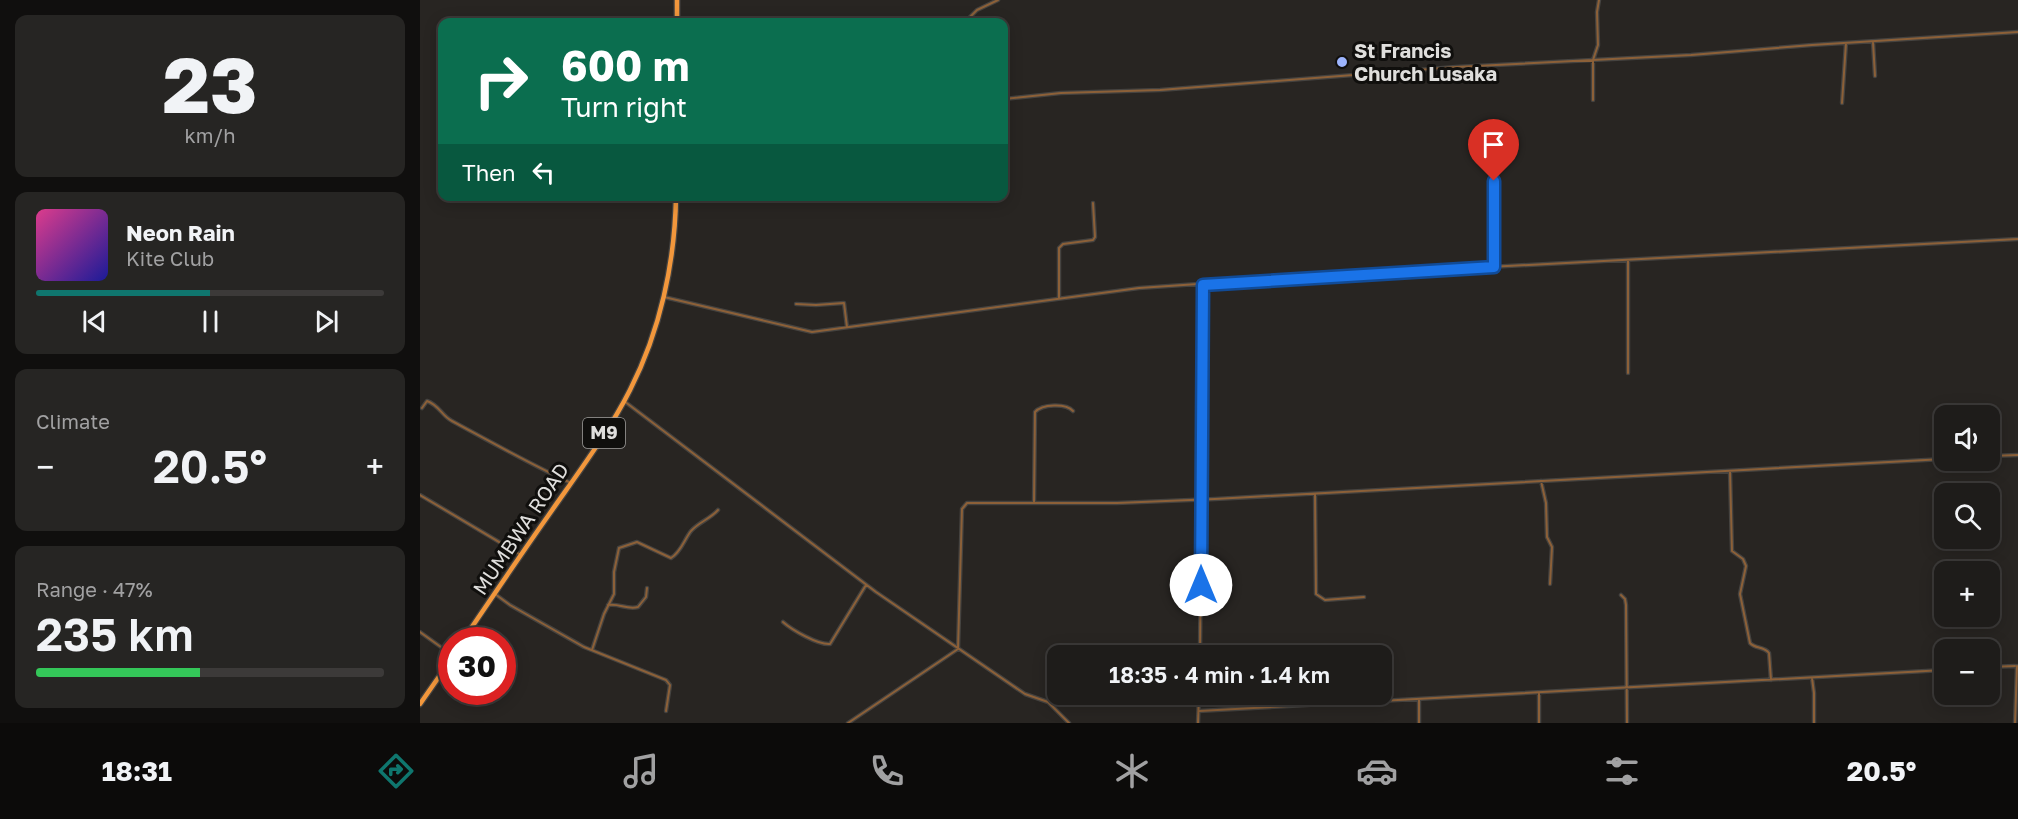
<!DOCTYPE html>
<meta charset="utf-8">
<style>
body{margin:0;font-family:"Golos Text",sans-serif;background:#262523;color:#f1f3f6;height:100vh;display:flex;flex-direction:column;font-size:22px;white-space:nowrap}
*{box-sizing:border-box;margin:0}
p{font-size:20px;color:#a1a1a2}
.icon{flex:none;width:33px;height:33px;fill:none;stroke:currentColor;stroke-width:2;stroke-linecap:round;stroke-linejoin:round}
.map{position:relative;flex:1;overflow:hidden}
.details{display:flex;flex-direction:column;gap:15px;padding:15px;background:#100f0e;width:420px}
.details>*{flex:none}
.hud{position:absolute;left:18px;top:18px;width:570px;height:183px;border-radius:12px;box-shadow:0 3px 15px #0003,0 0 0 2px #3c3a39;background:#0b6e4f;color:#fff;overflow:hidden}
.tools{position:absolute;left:1514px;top:405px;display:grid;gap:12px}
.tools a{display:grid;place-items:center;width:66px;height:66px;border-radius:12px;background:#1e1c1a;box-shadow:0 3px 15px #0003,0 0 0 2px #3c3a39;font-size:30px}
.speed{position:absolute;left:18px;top:627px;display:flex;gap:12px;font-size:30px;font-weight:700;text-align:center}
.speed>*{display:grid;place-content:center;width:78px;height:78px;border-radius:50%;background:#1e1c1a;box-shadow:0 3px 15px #0003,0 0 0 2px #3c3a39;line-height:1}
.speed .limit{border:9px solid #d22;background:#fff;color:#111}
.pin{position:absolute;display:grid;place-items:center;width:51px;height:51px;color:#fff;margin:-62px -26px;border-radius:50% 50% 50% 0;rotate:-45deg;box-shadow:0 0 6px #0007}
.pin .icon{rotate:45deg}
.me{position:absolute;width:66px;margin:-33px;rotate:0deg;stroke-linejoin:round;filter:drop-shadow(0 0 4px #0008)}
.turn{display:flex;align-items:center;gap:21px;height:126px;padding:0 24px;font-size:27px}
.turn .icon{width:78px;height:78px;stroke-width:2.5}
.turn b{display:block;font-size:42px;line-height:51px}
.then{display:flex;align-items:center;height:57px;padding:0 24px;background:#0003;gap:12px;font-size:22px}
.big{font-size:45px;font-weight:600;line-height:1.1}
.details .widget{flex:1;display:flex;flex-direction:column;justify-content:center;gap:9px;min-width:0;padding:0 21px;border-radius:12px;background:#262523}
.details .dial{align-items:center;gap:0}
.dial b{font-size:78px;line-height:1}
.song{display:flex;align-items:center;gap:18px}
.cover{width:72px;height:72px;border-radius:9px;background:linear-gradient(135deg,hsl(330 70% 55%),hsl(240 70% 35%))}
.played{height:6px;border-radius:3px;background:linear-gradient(90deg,#0f766e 50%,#3c3a39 50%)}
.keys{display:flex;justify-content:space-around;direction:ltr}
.heat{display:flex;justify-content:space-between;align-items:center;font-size:33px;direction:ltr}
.charge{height:9px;border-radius:4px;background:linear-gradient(90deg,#34c759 47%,#3c3a39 0)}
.trip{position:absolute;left:627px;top:645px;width:345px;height:60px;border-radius:12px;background:#1e1c1a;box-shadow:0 3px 15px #0003,0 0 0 2px #3c3a39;font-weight:600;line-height:60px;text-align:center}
.tabs{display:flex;height:96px;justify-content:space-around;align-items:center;background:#0c0b0a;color:#a1a1a2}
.tabs .icon{width:42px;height:42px}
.tabs .selected{color:#0f766e}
.tabs b{font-size:27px;color:#f1f3f6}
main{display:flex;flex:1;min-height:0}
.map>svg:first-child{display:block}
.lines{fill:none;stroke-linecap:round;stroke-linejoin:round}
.minor-casing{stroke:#454340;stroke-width:4.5}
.primary-casing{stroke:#454340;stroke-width:7}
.minor{stroke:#8c6038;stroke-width:2}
.primary{stroke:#f2973c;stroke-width:4.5}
.route-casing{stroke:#114b97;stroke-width:15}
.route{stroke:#1a73e8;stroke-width:10}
.poi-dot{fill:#9db4fd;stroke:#100f0d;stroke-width:2}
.labels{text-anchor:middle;stroke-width:6;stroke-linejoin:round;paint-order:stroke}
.shield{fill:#100f0d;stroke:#a1a09e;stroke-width:1.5}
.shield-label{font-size:18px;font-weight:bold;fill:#dfdedc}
.poi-label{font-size:20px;font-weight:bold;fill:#dfdedc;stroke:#100f0d;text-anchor:start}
.street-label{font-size:20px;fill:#dfdedc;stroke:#100f0d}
</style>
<main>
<section class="details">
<div class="widget dial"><b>23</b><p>km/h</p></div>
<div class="widget">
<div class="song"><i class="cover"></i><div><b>Neon Rain</b><p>Kite Club</p></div></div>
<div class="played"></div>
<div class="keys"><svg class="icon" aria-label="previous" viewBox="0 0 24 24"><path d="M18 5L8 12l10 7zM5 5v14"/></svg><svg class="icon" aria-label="pause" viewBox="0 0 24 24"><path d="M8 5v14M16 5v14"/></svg><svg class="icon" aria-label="next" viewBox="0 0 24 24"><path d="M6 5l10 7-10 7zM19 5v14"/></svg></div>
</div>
<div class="widget"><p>Climate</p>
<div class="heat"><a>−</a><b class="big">20.5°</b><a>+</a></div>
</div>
<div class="widget"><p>Range · 47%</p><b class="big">235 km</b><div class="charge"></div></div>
</section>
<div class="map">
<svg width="1598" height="723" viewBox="0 0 1598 723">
<rect width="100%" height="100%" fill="#282522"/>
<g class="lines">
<g class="minor-casing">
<path id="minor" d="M 545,22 L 557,10 L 578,0
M 1453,42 L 1455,76
M 584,99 L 641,93 L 740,90 L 1036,67 L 1271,55 L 1392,45 L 1598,32
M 1173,100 L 1173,60 L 1178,45 L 1177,12 L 1179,0
M 1422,103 L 1426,43
M 1074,267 L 1074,181
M 244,297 L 392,332 L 719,288 L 880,277 L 1598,239
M 639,298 L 639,248 L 643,244 L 673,240 L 675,237 L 673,203
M 376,304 L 396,305 L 424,303 L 427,327
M 1208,373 L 1208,260
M 204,401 L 456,592 L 605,694 L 628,702 L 649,723
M 2,408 L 7,401 C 19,405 22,416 32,421 C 71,442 110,464 151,483
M 1569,456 L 1598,455
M 1310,471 L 1312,551 L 1323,559 L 1326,566 L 1320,594 L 1330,643 C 1335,649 1344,646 1349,653 L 1351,680
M 1121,481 L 1126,503 L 1127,537 L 1132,547 L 1130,584
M 895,494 L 896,594 L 905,600 L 944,597
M 0,495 L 101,555
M 614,503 L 615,412 C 622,404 646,403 653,411
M 75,594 L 90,605 L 164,647 L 246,680 L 250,685 L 246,711
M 1201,595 L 1205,599 L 1206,605 L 1207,723
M 188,605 C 199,603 207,610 218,607 L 226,597 L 227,588
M 363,622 C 372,630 398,645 410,644 L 446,585
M 0,632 L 32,655
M 172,650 L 184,614 L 194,594 L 194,572 L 199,548 L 217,542 L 251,558 C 261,552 264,540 271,531 C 279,522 290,519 298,510
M 780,656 L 783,284
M 1569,667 L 1595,666
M 1392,678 L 1394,693 L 1394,723
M 1119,693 L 1119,723
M 779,711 L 1524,670
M 428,723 L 538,649 L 542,509 L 547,503 L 697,503 L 795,499 L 1524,459
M 778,723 L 779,694
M 999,723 L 999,700
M 1595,723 L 1597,666"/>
</g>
<g class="primary-casing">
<path id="primary" d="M 257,22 L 257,0
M 43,640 C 71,599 99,557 128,516 C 155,477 189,432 210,390 C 240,331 255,263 256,196
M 0,704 L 32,658"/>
</g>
<use href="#minor" class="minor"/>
<use href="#primary" class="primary"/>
</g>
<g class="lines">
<g class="route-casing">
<path id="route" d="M 781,585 L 783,285 L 1074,267 L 1074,181"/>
</g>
<use href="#route" class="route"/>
</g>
<circle class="poi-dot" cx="922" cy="62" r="6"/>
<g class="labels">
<rect class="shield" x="163" y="418" width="42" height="30" rx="4.5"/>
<g class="shield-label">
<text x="184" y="439">M9</text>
</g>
<g class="poi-label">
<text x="934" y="58">St Francis<tspan x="934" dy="23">Church Lusaka</tspan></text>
</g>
<g class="street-label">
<text transform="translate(101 529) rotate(-56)" y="7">MUMBWA ROAD</text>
</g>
</g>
</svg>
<div class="tools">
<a><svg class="icon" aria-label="sound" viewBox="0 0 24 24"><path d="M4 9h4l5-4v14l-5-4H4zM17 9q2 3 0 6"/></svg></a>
<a><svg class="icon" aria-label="search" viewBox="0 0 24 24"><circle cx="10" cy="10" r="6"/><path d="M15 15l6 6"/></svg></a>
<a>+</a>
<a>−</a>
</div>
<div class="speed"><div class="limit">30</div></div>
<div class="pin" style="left:1074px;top:181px;background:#d93025"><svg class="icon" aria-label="arrive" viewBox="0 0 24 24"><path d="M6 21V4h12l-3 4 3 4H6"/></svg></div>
<svg class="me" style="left:781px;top:585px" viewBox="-20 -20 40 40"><circle r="19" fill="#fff"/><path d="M0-13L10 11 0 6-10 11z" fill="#1a73e8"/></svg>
<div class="trip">18:35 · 4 min · 1.4 km</div>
<div class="hud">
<div class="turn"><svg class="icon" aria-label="right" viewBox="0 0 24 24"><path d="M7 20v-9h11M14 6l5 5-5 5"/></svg><div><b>600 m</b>Turn right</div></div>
<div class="then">Then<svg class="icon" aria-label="left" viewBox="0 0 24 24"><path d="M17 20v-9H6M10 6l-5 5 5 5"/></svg></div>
</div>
</div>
</main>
<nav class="tabs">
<b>18:31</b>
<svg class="icon selected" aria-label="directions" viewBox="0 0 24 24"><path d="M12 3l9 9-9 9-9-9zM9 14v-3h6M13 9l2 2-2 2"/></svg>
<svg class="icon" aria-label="music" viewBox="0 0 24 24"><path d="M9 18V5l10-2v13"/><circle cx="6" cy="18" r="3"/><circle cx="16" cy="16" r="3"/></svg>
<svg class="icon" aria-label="phone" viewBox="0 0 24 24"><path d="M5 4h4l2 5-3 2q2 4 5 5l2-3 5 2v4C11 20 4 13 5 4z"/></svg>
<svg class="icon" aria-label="climate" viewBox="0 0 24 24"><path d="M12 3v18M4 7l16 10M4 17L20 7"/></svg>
<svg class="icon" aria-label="car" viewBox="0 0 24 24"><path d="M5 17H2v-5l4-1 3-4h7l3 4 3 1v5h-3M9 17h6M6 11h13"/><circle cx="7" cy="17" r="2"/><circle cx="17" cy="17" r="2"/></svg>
<svg class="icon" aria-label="filters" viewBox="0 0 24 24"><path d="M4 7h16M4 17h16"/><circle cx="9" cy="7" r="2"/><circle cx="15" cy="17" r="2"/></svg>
<b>20.5°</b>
</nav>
